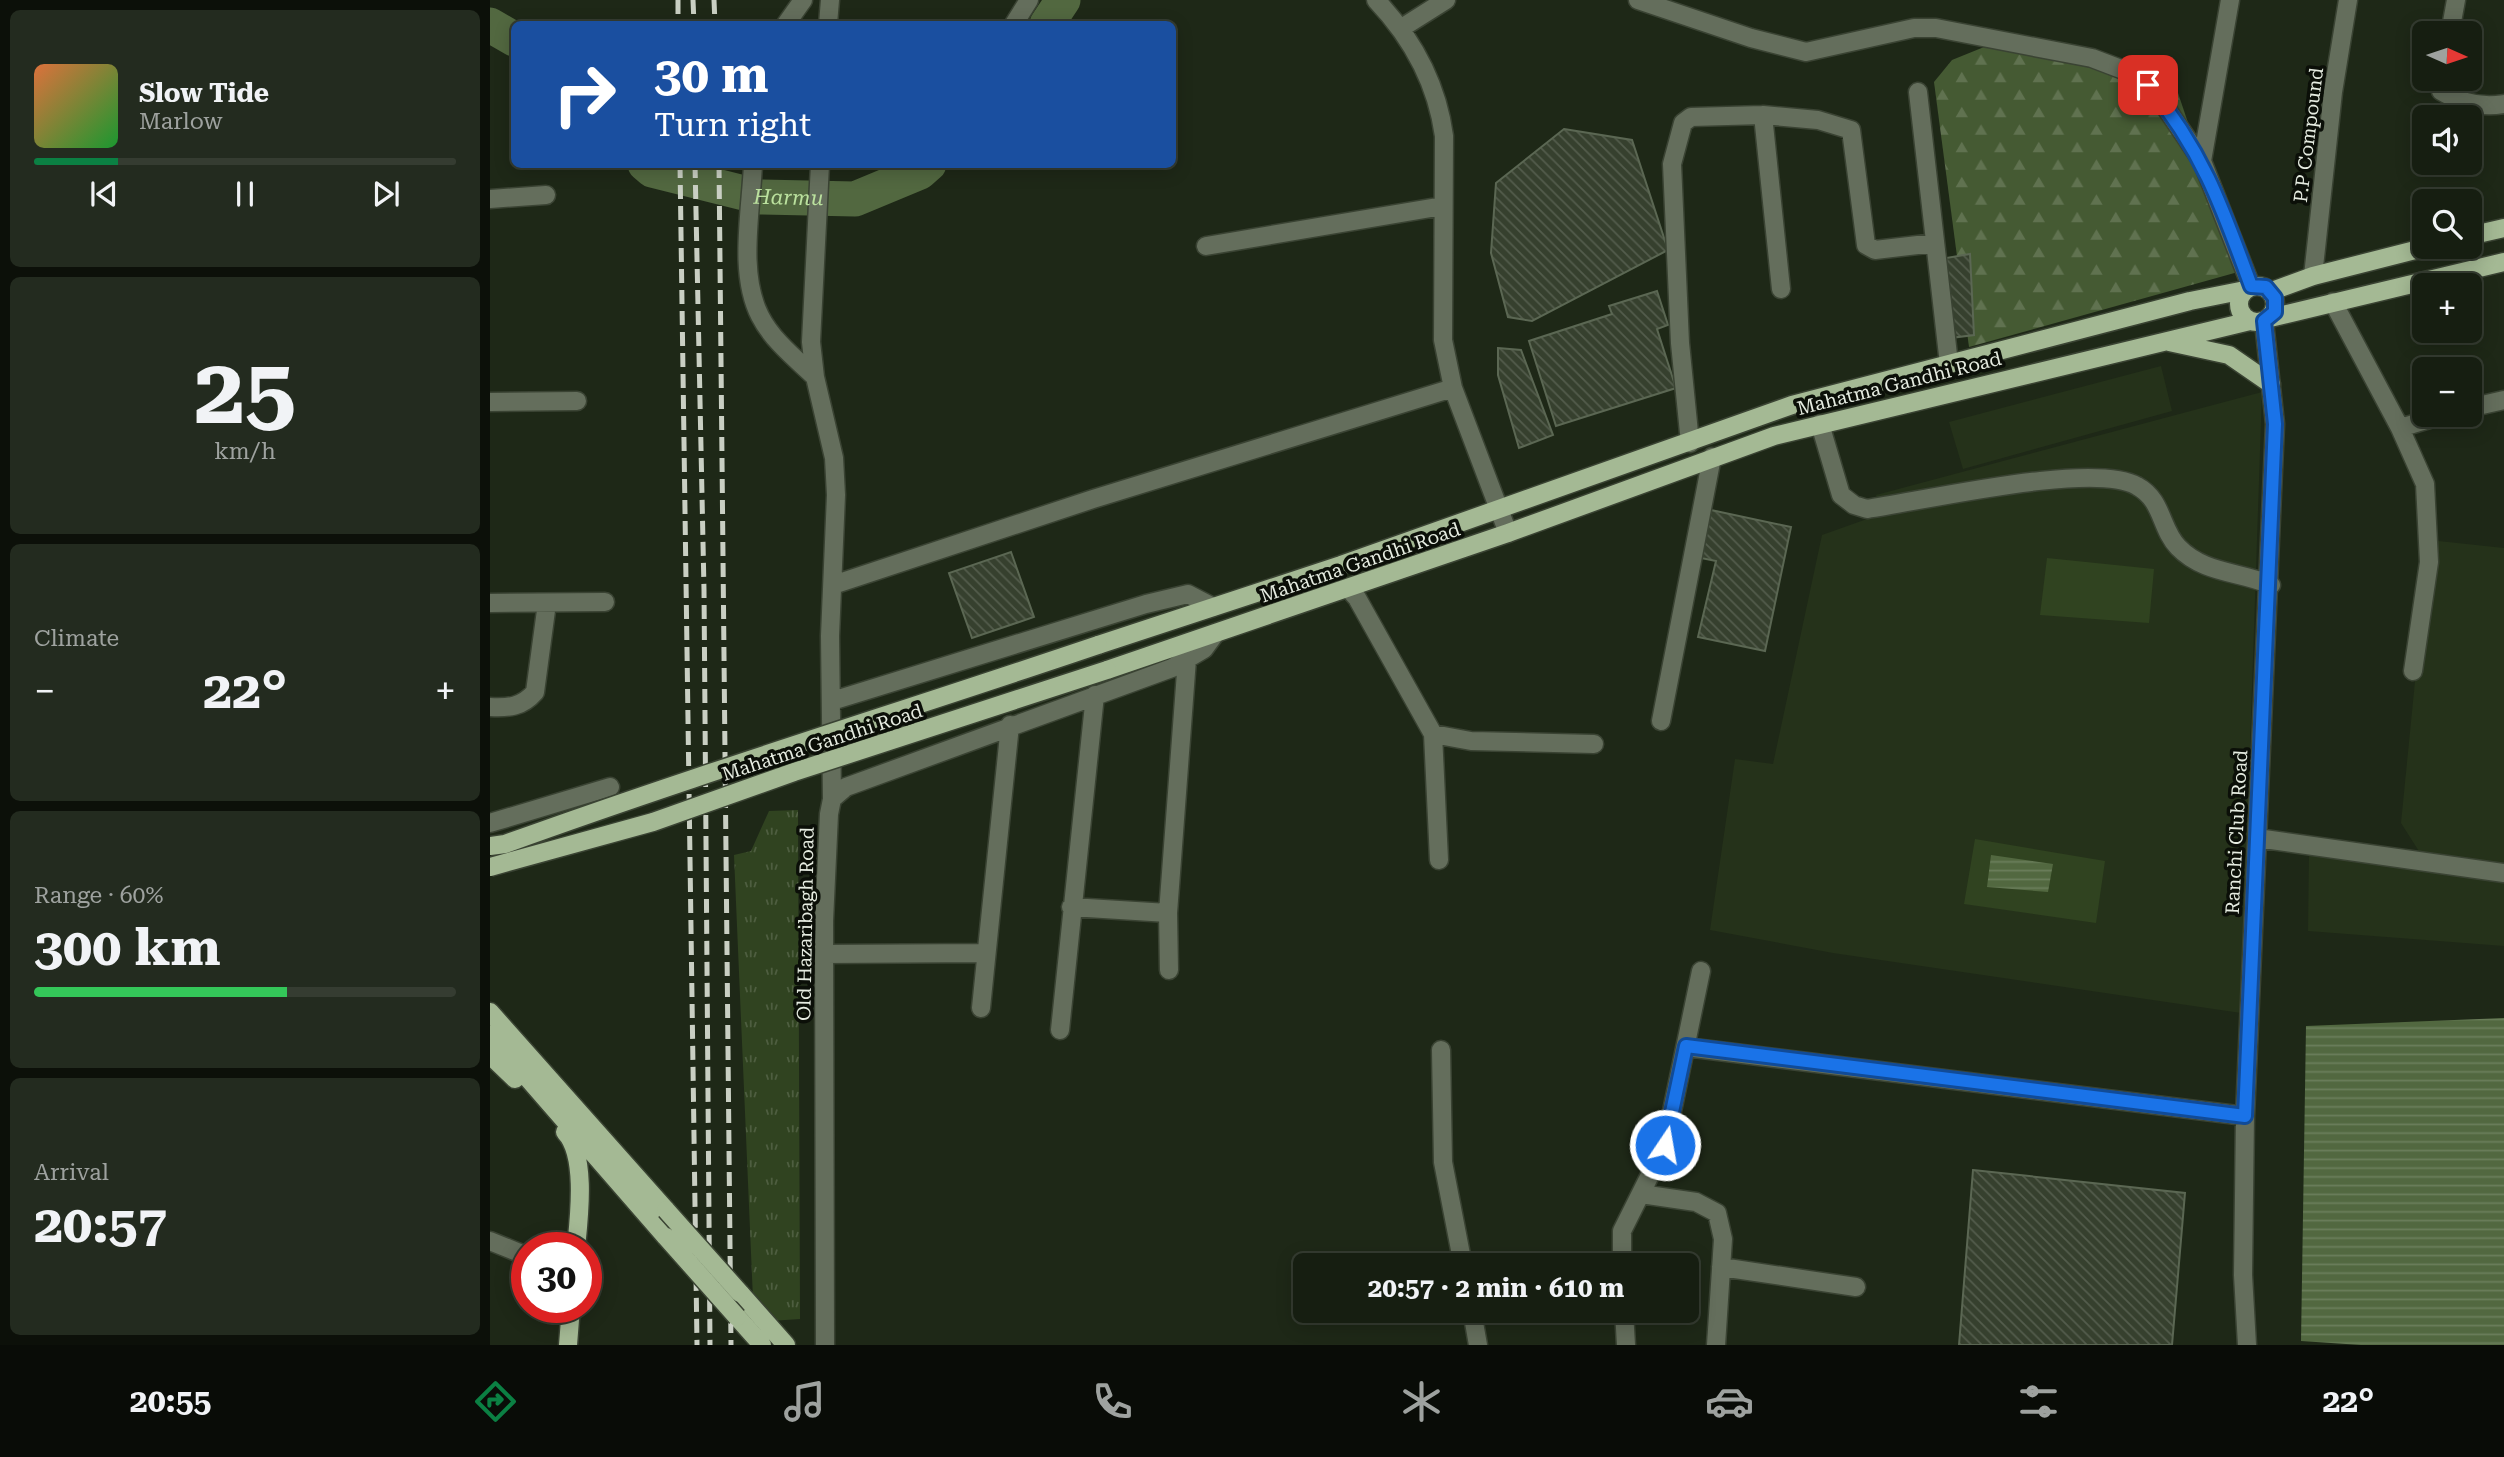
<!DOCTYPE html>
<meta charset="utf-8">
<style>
body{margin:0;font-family:"Roboto Serif",serif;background:#232b1f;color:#f1f3f6;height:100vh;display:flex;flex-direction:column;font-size:26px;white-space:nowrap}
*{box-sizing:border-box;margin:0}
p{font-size:23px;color:#9ea29f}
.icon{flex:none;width:38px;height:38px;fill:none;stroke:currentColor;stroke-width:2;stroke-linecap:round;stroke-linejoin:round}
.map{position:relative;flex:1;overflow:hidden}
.panel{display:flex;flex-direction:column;gap:10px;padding:10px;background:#0c1009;width:490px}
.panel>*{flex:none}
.hud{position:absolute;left:21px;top:21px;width:665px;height:147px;border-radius:10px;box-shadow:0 4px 18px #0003,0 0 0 2px #353c31;background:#1a4fa0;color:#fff;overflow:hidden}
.needle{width:46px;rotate:93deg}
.fabs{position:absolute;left:1922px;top:21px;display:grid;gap:14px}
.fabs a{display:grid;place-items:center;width:70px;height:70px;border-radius:10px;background:#161e11;box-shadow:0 4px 18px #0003,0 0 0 2px #353c31;font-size:35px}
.speed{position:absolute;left:21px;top:1232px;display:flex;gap:14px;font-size:35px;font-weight:700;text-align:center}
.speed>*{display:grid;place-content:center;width:91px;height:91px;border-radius:50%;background:#161e11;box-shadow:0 4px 18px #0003,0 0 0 2px #353c31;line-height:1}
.speed .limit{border:10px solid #d22;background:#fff;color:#111}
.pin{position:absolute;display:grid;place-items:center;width:60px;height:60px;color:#fff;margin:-30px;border-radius:14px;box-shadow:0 4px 10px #0006}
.me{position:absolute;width:77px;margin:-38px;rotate:12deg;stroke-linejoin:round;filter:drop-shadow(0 0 5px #0008)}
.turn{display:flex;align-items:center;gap:24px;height:147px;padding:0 28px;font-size:32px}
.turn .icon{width:91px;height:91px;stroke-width:2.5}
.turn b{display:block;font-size:49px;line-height:60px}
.big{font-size:52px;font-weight:700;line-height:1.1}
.panel .card{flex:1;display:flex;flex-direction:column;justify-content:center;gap:10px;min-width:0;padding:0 24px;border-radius:10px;background:#232b1f}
.panel .dial{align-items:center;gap:0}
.dial b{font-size:91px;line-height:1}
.song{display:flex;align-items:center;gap:21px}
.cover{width:84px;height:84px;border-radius:10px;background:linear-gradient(135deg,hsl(20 70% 55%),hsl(130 70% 35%))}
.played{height:7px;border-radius:4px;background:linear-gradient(90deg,#0b8043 20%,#353c31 20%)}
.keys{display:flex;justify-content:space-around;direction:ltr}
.heat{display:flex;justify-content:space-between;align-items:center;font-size:38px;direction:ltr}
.charge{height:10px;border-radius:5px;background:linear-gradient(90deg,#34c759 60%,#353c31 0)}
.trip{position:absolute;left:803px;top:1253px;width:406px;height:70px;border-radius:10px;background:#161e11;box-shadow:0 4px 18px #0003,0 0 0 2px #353c31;font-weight:700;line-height:70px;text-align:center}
.tab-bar{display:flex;height:112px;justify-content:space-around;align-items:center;background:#090c07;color:#9ea29f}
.tab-bar .icon{width:49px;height:49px}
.tab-bar .current{color:#0b8043}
.tab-bar b{font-size:32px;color:#f1f3f6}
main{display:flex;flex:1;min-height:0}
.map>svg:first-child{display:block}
.built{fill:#25321a}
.grass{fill:url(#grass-tufts)}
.forest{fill:url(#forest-firs)}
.pitch{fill:#304320}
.water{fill:url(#water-rules)}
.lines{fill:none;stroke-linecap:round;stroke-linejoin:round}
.river{stroke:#526840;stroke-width:35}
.building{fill:url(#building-back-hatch);stroke:#5b6753;stroke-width:2}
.minor-casing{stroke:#3a4333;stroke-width:21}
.major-casing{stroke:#3a4333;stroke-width:21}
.minor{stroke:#646e5c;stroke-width:18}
.major{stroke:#a4b994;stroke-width:18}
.rail{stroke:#c9cfc3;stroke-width:5;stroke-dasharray:14 7;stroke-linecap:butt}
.major-bridge-casing{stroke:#3a4333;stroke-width:21;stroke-linecap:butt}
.major-bridge{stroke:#a4b994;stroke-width:18}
.route-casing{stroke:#114b97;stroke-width:18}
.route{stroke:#1a73e8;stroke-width:12}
.labels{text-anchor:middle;stroke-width:7;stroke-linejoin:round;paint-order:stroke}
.street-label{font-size:19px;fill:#e6ece1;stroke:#0b0f08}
.water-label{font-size:21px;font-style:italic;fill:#bbe19e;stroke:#0b0f08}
</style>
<main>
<section class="panel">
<div class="card">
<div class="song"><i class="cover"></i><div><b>Slow Tide</b><p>Marlow</p></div></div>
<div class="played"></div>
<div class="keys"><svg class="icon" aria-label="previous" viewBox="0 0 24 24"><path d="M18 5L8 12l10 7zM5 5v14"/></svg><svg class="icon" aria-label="pause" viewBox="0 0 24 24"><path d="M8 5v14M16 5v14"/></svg><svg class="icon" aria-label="next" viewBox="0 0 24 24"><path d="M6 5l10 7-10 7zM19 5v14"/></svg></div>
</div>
<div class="card dial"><b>25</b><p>km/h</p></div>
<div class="card"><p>Climate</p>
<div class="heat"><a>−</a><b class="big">22°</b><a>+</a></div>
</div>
<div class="card"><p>Range · 60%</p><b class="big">300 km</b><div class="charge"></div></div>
<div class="card"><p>Arrival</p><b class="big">20:57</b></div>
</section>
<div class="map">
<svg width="2014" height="1345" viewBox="0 0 2014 1345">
<defs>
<pattern id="grass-tufts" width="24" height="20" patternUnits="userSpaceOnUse" patternTransform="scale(1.75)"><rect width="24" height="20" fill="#304320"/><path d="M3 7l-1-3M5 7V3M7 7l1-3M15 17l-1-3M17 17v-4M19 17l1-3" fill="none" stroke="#4e5e40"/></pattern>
<pattern id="forest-firs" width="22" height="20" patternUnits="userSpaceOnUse" patternTransform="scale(1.75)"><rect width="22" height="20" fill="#455a33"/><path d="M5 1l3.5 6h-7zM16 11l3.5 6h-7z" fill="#607250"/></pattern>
<pattern id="water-rules" width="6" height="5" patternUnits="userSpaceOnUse" patternTransform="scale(1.75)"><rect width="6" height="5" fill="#526840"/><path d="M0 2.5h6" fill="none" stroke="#6b7e5b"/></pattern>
<pattern id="building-back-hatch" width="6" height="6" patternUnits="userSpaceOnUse" patternTransform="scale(1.75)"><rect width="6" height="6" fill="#36402e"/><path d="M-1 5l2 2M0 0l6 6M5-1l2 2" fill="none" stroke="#535c4c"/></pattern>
</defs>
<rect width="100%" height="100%" fill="#1e2817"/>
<path class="built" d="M 1671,366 L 1682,411 L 1473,469 L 1459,422 Z
M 1772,392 L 1751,1013 L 1343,953 L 1220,930 L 1245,759 L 1283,764 L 1332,535 L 1391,514 L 1386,495 Z
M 1939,540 L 2014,548 L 2014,946 L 1818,931 L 1819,852 L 1932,856 L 1911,823 Z"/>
<path class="grass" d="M 308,810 L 310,1319 L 264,1322 L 244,855 L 261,851 L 279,811 Z"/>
<path class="forest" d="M 1499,45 L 1686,87 L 1748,272 L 1479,347 L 1444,82 L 1462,60 Z"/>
<path class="pitch" d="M 1557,558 L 1664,569 L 1659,623 L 1550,615 Z
M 1485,839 L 1615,861 L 1606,923 L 1474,904 Z"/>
<path class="water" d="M 1501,855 L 1563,864 L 1558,892 L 1497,887 Z
M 2014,1018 L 2014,1345 L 1871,1345 L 1811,1341 L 1816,1026 Z"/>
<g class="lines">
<g class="river">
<path d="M 557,24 L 573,0"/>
<path d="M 0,25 L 24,39"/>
<path id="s1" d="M 155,164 L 162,170 L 270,197 L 365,199 L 430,172 L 439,164"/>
</g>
</g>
<path class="building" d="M 1074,129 L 1142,140 L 1178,250 L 1042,321 L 1018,317 L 1001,253 L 1006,183 Z
M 1480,254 L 1484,335 L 1460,338 L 1456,258 Z
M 1167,291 L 1178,325 L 1167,329 L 1186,388 L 1066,426 L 1039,341 L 1122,314 L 1119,306 Z
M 1008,348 L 1031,350 L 1063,435 L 1029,448 L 1008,375 Z
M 1221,510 L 1301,527 L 1275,651 L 1208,637 L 1226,561 L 1211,558 Z
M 521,552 L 544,617 L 482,638 L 459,573 Z
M 1483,1170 L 1695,1193 L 1682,1345 L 1469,1345 Z"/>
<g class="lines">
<g class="minor-casing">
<path id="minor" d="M 886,0 C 922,38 947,84 954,136 L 953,340 L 963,388 L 1018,533
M 1148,0 L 1261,38 L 1316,52 L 1424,28 L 1446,28 L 1602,58 L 1644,74 L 1672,102 L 1712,161 L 1761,286
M 296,24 L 313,0
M 338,24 L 340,0
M 524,24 L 539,0
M 910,29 L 956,0
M 1960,33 L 1966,0
M 1951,79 L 1951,91 C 1971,103 1991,108 2014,104
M 1428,92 L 1459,364
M 1712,161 L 1740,0
M 263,164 C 261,212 248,273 270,316 C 282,340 306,359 325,377
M 330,164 L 321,342 L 325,377 L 344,458 L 346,495 L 340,636 L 342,799
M 0,199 L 56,195
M 716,246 L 953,206
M 1823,276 L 1843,92 L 1858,0
M 1291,289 L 1273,115 L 1328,120 L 1361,130 L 1376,245 L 1385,250 L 1445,243
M 1843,302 L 1910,428 L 1935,484 L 1939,562 L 1923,671
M 0,402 L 87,401
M 1979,408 L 2014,400
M 1330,424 L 1351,495 L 1364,505 L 1377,509 C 1433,501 1603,461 1647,486 C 1673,500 1670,528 1688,547 C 1714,574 1749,571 1781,585
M 1910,428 L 1953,415
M 1200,443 L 1190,343 L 1182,164 L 1193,123 L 1201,117 L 1273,115
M 343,585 L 603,499 L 963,388
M 859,589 L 867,598 L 943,734 L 981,741 L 1104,744
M 0,603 L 115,602
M 342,701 L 656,604 L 698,594 L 723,607
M 0,707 C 19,708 32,707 45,692 L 57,603
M 1171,721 L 1222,457
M 943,734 L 949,860
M 0,823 L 120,787
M 1767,838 L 2014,873
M 581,907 L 678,913
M 334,954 L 496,953
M 679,970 L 678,913 L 697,659
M 491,1008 L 520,725
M 570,1030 L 605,695
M 1196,1047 L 1755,1116
M 951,1050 L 953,1162 L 973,1265
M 1151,1194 L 1206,1202 L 1227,1213 L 1233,1239 L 1226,1345
M 0,1241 L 37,1256
M 1132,1265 L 1132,1231 L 1175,1145 L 1211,971
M 1231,1267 L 1366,1287
M 982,1311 L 988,1345
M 1134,1311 L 1136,1345
M 335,1345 L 334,921 L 339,814 L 342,799 L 356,787 L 682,668 L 714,649 L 725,634
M 1757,1345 L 1753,1275 L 1755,1116 L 1785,424 L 1774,322"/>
</g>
<g class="major-casing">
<path id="major" d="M 1979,236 L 2014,228
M1749 304a18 18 0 1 1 36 0a18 18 0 1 1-36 0Z
M 1782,291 L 1823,276 L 1937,247
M 1780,318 L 2014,262
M 1679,342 L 1739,355 L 1781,384
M 608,645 L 851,565 L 1302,405 L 1700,301 L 1755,290
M 617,670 L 1018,533 L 1284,436 L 1760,321
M 0,1012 L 176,1210
M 0,1035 L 176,1237
M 0,1055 L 25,1079
M 75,1132 C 97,1155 89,1218 86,1248
M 250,1293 L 296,1345
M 247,1317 L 272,1345
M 78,1345 L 81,1307"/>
</g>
<use href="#minor" class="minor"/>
<use href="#major" class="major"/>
<path class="rail" d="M 188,0 L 188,24
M 203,0 L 204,24
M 224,0 L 225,24
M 190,164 L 207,1345
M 205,164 L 214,590 L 220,1345
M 229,164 L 241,1345"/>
<g class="major-bridge-casing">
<path id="major-bridge" d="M 0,846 L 15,844 C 211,773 410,712 608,645
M 0,867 L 163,822 L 304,772 L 617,670
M 176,1210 L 250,1293
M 176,1237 L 247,1317"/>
</g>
<use href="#major-bridge" class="major-bridge"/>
</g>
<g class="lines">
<g class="route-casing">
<path id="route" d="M 1175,1145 L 1196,1046 L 1755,1116 L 1785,424 L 1774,321 L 1785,312 L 1785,298 L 1776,287 L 1761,286 C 1733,209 1712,149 1658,85"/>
</g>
<use href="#route" class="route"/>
</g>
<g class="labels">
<g class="street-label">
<text transform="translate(1818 135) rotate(-83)" y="7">P.P Compound</text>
<text transform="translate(1409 383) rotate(-14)" y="7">Mahatma Gandhi Road</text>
<text transform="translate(870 562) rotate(-19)" y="7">Mahatma Gandhi Road</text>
<text transform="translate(332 742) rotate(-18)" y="7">Mahatma Gandhi Road</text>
<text transform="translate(1746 832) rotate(-87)" y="7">Ranchi Club Road</text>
<text transform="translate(315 924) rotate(-89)" y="7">Old Hazaribagh Road</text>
</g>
<g class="water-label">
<text dy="7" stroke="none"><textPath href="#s1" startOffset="149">Harmu</textPath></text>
</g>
</g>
</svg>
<div class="fabs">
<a><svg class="needle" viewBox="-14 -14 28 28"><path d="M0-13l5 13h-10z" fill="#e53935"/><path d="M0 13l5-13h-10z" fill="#9ea29f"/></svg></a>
<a><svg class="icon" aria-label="sound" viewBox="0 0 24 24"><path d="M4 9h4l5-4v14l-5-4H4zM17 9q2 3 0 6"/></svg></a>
<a><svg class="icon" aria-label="search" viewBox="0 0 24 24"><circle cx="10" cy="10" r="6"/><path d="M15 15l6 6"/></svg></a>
<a>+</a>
<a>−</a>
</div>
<div class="speed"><div class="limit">30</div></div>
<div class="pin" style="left:1658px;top:85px;background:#d93025"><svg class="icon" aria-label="arrive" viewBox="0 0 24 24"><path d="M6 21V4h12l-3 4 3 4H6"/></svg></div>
<svg class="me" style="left:1175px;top:1145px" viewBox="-20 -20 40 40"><circle r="17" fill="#1a73e8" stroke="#fff" stroke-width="3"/><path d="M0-11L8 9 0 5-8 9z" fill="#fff"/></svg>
<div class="trip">20:57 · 2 min · 610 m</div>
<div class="hud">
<div class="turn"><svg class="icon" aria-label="right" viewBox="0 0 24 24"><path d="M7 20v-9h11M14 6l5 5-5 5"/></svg><div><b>30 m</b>Turn right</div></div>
</div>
</div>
</main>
<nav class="tab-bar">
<b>20:55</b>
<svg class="icon current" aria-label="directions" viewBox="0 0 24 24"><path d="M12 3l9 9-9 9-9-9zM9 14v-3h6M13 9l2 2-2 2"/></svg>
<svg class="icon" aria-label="music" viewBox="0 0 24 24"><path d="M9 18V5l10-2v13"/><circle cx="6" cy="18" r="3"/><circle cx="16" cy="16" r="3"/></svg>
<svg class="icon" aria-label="phone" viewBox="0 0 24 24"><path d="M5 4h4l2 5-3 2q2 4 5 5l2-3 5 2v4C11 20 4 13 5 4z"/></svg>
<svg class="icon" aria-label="climate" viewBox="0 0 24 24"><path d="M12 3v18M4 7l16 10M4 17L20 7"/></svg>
<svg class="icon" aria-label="car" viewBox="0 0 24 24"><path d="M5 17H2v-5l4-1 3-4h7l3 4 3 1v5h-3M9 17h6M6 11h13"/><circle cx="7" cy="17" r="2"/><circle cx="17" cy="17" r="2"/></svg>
<svg class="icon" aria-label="filters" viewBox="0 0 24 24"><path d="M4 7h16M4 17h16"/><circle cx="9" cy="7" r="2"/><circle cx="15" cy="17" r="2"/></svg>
<b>22°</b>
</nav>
